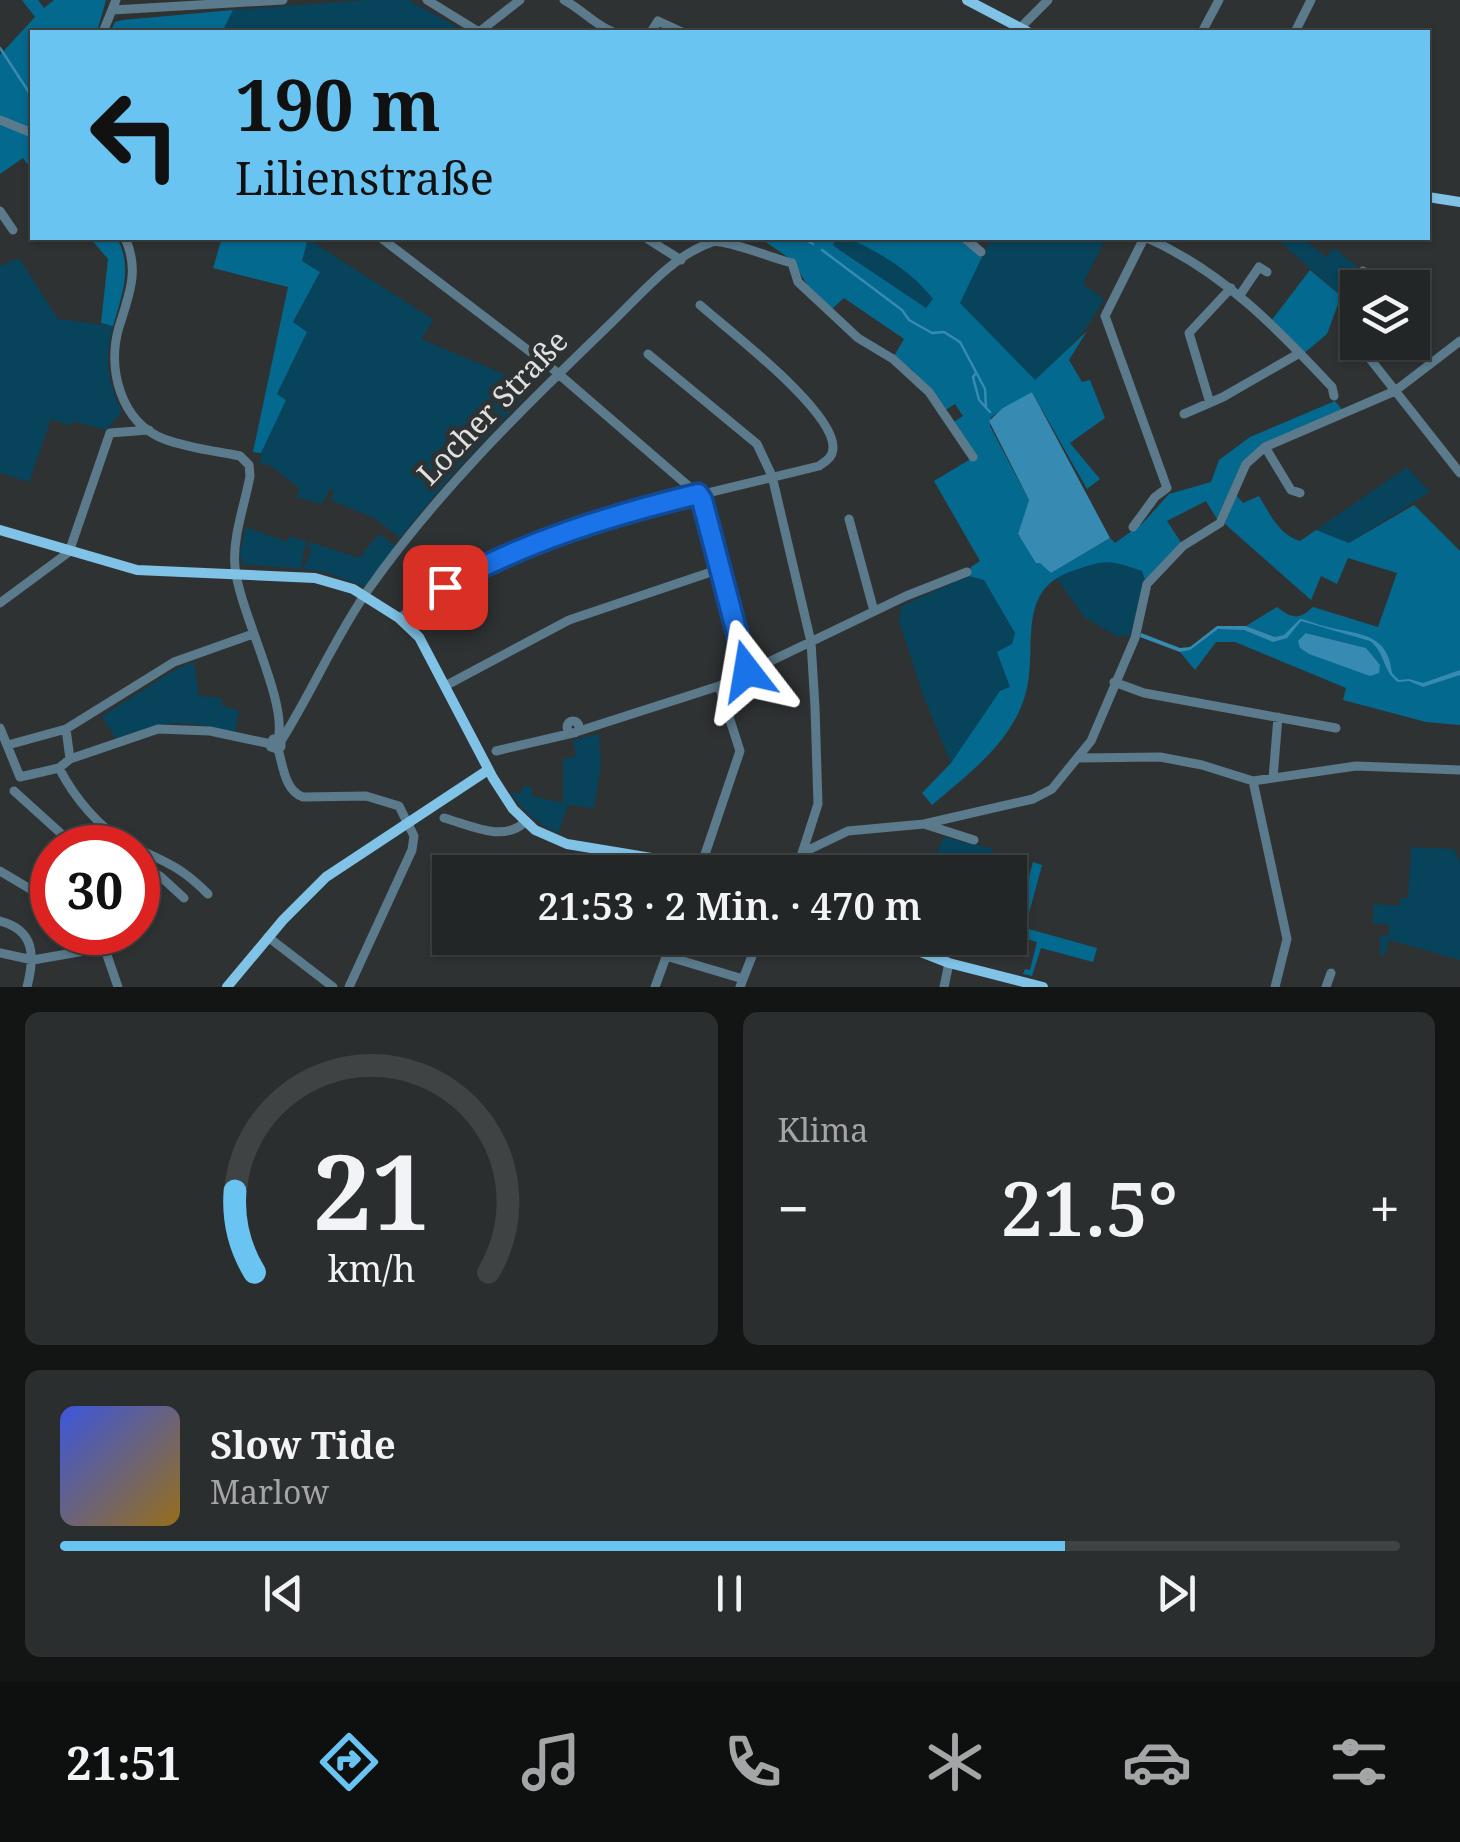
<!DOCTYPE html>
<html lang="de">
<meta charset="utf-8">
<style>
body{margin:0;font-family:"Noto Serif",serif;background:#2b2e2e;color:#f1f3f6;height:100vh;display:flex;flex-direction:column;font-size:38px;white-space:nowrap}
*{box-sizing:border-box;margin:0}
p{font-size:32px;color:#a3a5a7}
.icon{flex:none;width:55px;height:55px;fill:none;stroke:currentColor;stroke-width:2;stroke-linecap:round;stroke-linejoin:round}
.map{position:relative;height:987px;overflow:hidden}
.sheet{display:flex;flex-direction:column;gap:25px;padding:25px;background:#131515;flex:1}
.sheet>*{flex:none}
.guide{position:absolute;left:30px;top:30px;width:1400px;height:210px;border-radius:0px;box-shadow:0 2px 8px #0004,0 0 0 2px #404343;background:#69c4f1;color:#111;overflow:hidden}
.controls{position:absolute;left:1340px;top:270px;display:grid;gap:20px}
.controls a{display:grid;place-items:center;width:90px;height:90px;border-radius:0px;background:#232626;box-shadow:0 2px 8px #0004,0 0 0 2px #404343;font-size:50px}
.speed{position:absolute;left:30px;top:825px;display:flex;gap:20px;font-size:50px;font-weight:700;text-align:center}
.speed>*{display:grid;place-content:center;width:130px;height:130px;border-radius:50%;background:#232626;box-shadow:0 2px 8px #0004,0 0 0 2px #404343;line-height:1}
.speed .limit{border:15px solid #d22;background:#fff;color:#111}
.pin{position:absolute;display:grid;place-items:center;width:85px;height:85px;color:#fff;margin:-42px;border-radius:20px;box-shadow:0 5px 15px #0006}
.me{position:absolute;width:110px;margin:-55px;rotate:346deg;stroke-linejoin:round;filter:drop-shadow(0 0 8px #0008)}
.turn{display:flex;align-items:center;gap:35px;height:210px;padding:0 40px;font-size:45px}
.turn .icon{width:130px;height:130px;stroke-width:2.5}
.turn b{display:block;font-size:70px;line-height:85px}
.big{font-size:75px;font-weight:600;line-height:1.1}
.sheet .widget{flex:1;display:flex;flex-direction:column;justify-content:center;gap:15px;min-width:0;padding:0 35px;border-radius:15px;background:#2b2e2e}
.sheet .dial{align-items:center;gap:0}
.dial svg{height:260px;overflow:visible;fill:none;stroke:#404343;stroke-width:7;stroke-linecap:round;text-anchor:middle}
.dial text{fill:#f1f3f6;stroke:none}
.song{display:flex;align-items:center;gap:30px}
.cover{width:120px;height:120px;border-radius:15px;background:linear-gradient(135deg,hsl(230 70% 55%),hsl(40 70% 35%))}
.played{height:10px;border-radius:5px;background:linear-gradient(90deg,#69c4f1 75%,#404343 75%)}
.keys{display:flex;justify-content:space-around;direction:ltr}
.heat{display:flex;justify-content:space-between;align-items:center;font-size:55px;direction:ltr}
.sheet .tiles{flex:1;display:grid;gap:25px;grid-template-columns:1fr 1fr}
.widget:last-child{grid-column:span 2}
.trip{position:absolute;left:432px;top:855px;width:595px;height:100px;border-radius:0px;background:#232626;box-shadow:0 2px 8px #0004,0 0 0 2px #404343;font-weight:600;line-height:100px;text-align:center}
.tabs{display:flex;height:160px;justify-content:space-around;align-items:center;background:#0e0f0f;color:#a3a5a7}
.tabs .icon{width:70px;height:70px}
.tabs .current{color:#69c4f1}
.tabs b{font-size:45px;color:#f1f3f6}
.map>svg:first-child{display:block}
.green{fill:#07435b}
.forest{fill:#04698e;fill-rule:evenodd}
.water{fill:#378ab1}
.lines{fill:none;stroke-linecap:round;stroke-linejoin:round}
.stream{stroke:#378ab1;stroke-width:2.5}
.minor{stroke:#5b7a8b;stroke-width:9}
.major{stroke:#80c3e6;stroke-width:10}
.route-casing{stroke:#114b97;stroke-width:25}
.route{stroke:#1a73e8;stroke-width:18}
.labels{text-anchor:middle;stroke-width:10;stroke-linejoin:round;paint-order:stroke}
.street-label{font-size:30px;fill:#dfe1e2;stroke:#2f3233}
</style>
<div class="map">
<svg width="1460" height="987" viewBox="0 0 1460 987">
<rect width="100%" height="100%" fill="#2f3233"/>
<path class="green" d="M 366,0 L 408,0 L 457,27 L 441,32 L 222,32 L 233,10 Z
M 835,238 C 869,237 913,274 933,299 L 932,305 L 926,308 L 841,251 L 833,245 Z
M 992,238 L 1106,238 L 1083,284 L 1104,299 C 1088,332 1062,354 1035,381 L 959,303 Z
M 1276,238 L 1302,238 L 1326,257 L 1334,248 L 1360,269 L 1359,273 L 1363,276 L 1341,296 Z
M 308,239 L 434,320 L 421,339 L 534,387 L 455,471 L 400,538 L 376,519 L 331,500 L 334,490 L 330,489 L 322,504 L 296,497 L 300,489 L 271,466 L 260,463 L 261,453 L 286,399 L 277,395 L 307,332 L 293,323 L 320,272 L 302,261 Z
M 19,258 L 58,319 L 113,326 C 104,358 107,382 122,412 L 106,430 L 72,421 L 71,426 L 51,419 L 29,482 L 0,473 L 0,266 Z
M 1407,467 L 1430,492 L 1349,543 L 1316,530 Z
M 246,527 L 287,542 L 289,536 L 306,541 L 301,569 L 242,564 L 240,552 Z
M 379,534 L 396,546 L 367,587 L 325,572 L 303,569 L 312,549 L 308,547 L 310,542 L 359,558 Z
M 1107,560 L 1142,571 L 1145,580 L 1130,637 L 1122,634 L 1120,638 L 1084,617 L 1055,576 Z
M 969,576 L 984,580 L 1015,633 L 1011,687 L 1000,692 L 951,763 L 924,698 L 898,618 L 902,616 L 899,607 Z
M 194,662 L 199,696 L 222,698 L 221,705 L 239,711 L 235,733 C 183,719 166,719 116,739 L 102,716 L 178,668 Z
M 599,734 L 601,766 L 594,808 L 568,805 L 558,833 C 537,824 523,810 510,792 L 521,794 L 523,786 L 532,787 L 532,796 L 563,803 L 563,759 L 576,756 L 573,740 Z
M 944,837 L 993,849 L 986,872 L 927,872 Z
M 1411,847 L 1454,849 L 1460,862 L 1460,960 L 1389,940 L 1385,954 L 1380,955 L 1380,936 L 1389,936 L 1389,925 L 1373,923 L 1373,904 L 1399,906 L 1400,898 L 1408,898 Z"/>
<path class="forest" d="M 22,0 L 38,0 L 44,8 L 54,0 L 106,0 L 97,32 L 32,32 L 32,170 L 23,158 L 0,174 L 0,55 L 35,17 Z
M 233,10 L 222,32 L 110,32 L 115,22 L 123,20 Z
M 90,238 L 117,238 C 133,267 122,295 113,326 L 101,323 L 108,259 Z
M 222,238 L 308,238 L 302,261 L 320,272 L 293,322 L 307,332 L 277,394 L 286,400 L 261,453 L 253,452 L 288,287 L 213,268 Z
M 760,238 L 815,240 L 836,238 L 833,245 L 841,251 L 926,308 L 933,299 C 912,272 879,251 847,238 L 960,238 L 982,257 L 960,303 L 1035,380 L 1087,331 L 1069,360 L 1082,382 L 1090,380 L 1105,418 L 1070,443 L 1100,479 L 1087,489 L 1032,392 L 991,417 L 990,426 L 1029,500 L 1018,535 L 1051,573 L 1110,538 L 1115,543 L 1143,523 L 1169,494 L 1211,482 L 1219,460 L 1250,437 L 1335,401 L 1342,410 L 1242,464 L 1217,519 L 1206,501 L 1167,521 L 1182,544 L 1145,580 L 1142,571 C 1109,560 1108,559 1075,570 C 1010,590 1042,654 1023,702 C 1007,746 967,775 932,805 L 922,793 L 951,763 L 1000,691 L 1010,687 L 997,652 L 1012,644 L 1015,633 L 984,580 L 969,576 L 971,567 L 980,561 L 934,481 L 974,457 L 952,423 L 963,416 L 955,404 L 944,411 L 912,370 L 894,356 L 904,339 L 844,298 L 832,309 L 809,288 L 792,260 Z
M 1310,270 L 1341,296 L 1327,334 L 1303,354 L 1271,321 Z
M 1236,495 L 1243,503 L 1259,496 C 1270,514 1279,535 1300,541 L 1316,530 L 1349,543 L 1414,505 L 1460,551 L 1460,725 L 1426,722 L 1343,700 L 1346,688 L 1235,642 L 1216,642 L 1195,670 L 1180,652 C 1196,649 1201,635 1216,630 C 1235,624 1256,635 1274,636 L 1246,626 L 1277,607 C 1292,618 1298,621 1313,607 L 1378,627 L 1397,573 L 1348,558 L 1337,584 L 1321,576 L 1311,600 L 1225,524 ZM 1307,633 L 1365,648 L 1342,664 L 1300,648 Z
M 1033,862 L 1042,865 L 1025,928 L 1097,948 L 1093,962 L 1041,948 L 1032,976 L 1023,974 L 1025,969 L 1030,970 L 1037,942 L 1013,935 Z"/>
<path class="water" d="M 1032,392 L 1110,538 L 1051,573 L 1040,563 L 1036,563 L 1018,534 L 1029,500 L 989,421 L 1003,408 Z
M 1300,619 C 1309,620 1315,624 1324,626 C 1354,635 1388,630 1392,673 L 1399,680 L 1409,679 L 1423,683 L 1460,670 L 1460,675 L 1423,687 L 1409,681 L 1398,682 C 1383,672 1385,652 1370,641 L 1301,621 L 1287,638 L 1273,642 L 1244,630 L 1218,629 L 1190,650 L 1180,652 L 1140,637 L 1141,633 L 1180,648 L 1190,647 L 1217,626 L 1246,626 L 1275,637 L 1284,635 Z
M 1306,633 L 1366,648 L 1380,665 L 1379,673 L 1370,676 L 1309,654 L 1300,648 L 1298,641 Z"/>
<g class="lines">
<path class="stream" d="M 0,48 L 32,97
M 803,238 L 813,244
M 822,250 L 902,310 L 909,320 L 932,333 L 944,332 L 960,342 L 985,389 L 986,406
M 976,373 L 973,377 L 979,400 L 990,412"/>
<path class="minor" d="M 427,0 L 479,32
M 564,0 C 583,10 593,24 613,32
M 113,10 L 283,0
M 103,32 L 116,0
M 479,32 L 520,0
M 651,32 L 658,21 L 682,32
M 1016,32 L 1048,0
M 1202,32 L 1219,0
M 1295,32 L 1311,0
M 0,120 L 32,133
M 0,211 L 13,230
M 125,238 C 140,270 129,295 119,327 C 107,368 120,422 164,439 C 188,448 215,451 240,456 L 249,465 L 250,476 C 245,504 232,538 235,567 C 239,611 288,702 278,739
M 381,238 L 554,370 L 701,497 L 747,671
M 646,238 L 681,260
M 965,238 L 981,252
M 1147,238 C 1222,271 1277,328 1332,387 L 1334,396
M 1363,271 L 1387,288
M 1240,295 L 1259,267 L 1267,272
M 1412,305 L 1417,315 L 1412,330
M 1366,342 L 1367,355 L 1460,473
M 648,354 L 757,444 L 772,476 L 811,642 L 815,707 L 818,804 L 796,872
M 1372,361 L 1391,344 L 1403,342
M 1210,403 L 1189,333 L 1231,288
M 1184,414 L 1223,397 L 1298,354
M 1265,447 L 1291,490 L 1300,493
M 849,519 L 874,611
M 1133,527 L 1155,497 L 1167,488 L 1105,316 L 1144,238
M 0,603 L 69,552 L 110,433 L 149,430
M 399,618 L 469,573 L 608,517 L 819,466 C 826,461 833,457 833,448 C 835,411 728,330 700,305
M 1114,682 L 1144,693 L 1336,728
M 445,686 L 569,620 L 720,569
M567 727a6 6 0 1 1 12 0a6 6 0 1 1-12 0Z
M 0,728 L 20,777
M 66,729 L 70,759
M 576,732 L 719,686 L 906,596 L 967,572
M 281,741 L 273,739 L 271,747 L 277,749 L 281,747 L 281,741 C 312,692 335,637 368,590 C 437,492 521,410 607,327 C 638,298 671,256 712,242 C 724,238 774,259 792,263 L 798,282 L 858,338 L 893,359 L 929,392 L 973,457
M 8,745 L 66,729 L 174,662 L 253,634
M 278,749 C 283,766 285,791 303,797 L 366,796 L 399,806 L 414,836 L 412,850 L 349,987
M 496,751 L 573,733
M 1080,758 L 1160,757 L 1202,765 L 1253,781 L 1356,766 L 1460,770
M 59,768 C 74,797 99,828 128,844 C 164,862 178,864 208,894
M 20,777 L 59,768 L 70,759 L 158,729 L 210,731 L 271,744
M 1273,778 L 1278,717
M 1253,781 L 1287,939 L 1275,987
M 14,791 L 77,848
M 444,818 C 470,825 503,843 525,822
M 927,825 L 974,840
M 802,853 L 848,831 L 924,824 L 1033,799 L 1052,789 L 1091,741 L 1135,638 L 1147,584 L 1183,546 L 1220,523 L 1246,464 L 1265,447 L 1395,391 L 1460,341
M 138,868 L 160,876 L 184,898
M 0,871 L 52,902
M 699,872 L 740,751 L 719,686
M 0,921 C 35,930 35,956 27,987
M 99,932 L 118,987
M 268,937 L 333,987
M 0,953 L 33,960 L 107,947
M 666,956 L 743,979
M 655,987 L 673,938
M 740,987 L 759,938
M 944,987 L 949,963
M 1326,987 L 1331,973"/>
<path class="major" d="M 967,0 L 1028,32
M 1428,197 L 1460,202
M 0,530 L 137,570 L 315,578 L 353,589 L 399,618 L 419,637 L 493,778 L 513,809 L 535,830 L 567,844 L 736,872
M 885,938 L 949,963 L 1043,987
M 227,987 L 283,920 L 326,877 L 488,770"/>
</g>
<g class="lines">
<g class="route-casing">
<path id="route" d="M 445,587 C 522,542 612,515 698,494 L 702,500 L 747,671"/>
</g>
<use href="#route" class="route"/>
</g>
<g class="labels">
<g class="street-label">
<text transform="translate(493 408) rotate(-46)" y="10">Locher Straße</text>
</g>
</g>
</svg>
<div class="controls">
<a><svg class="icon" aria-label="layers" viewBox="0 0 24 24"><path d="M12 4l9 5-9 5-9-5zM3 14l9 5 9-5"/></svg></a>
</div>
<div class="speed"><div class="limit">30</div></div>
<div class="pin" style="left:445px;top:587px;background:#d93025"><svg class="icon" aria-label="arrive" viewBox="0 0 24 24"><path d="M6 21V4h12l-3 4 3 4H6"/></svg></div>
<svg class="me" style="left:747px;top:671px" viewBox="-20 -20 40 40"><path d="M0-17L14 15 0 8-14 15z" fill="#1a73e8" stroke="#fff" stroke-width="4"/></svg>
<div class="trip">21:53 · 2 Min. · 470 m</div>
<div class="guide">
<div class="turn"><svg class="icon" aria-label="left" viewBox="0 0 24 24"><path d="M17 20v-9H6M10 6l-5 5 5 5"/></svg><div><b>190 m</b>Lilienstraße</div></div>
</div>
</div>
<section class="sheet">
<div class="tiles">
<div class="widget dial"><svg viewBox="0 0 100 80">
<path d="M14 69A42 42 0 1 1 86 69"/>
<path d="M14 69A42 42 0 0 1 8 44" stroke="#69c4f1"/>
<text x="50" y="56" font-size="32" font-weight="700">21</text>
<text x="50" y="72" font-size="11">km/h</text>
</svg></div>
<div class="widget"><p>Klima</p>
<div class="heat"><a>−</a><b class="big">21.5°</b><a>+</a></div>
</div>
<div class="widget">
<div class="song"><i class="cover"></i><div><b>Slow Tide</b><p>Marlow</p></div></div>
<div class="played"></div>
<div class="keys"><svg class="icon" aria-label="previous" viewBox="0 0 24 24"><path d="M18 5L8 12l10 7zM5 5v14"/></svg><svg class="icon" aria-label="pause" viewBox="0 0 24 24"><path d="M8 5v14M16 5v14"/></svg><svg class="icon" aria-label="next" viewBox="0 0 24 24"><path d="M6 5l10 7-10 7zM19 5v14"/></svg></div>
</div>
</div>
</section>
<nav class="tabs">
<b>21:51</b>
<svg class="icon current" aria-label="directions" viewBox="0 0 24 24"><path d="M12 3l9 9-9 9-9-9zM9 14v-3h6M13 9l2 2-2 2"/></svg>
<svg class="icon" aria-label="music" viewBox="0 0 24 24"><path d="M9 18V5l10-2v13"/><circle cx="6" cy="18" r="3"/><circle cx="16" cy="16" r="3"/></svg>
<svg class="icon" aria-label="phone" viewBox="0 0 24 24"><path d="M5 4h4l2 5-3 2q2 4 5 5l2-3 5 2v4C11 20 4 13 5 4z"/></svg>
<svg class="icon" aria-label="climate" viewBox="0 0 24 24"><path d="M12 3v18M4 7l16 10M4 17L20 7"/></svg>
<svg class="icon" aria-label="car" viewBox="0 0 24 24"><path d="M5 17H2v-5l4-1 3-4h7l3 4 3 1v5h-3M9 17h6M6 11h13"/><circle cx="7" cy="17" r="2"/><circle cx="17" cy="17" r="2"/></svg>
<svg class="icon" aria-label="filters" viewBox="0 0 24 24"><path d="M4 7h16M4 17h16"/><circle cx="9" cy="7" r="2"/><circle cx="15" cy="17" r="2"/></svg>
</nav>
